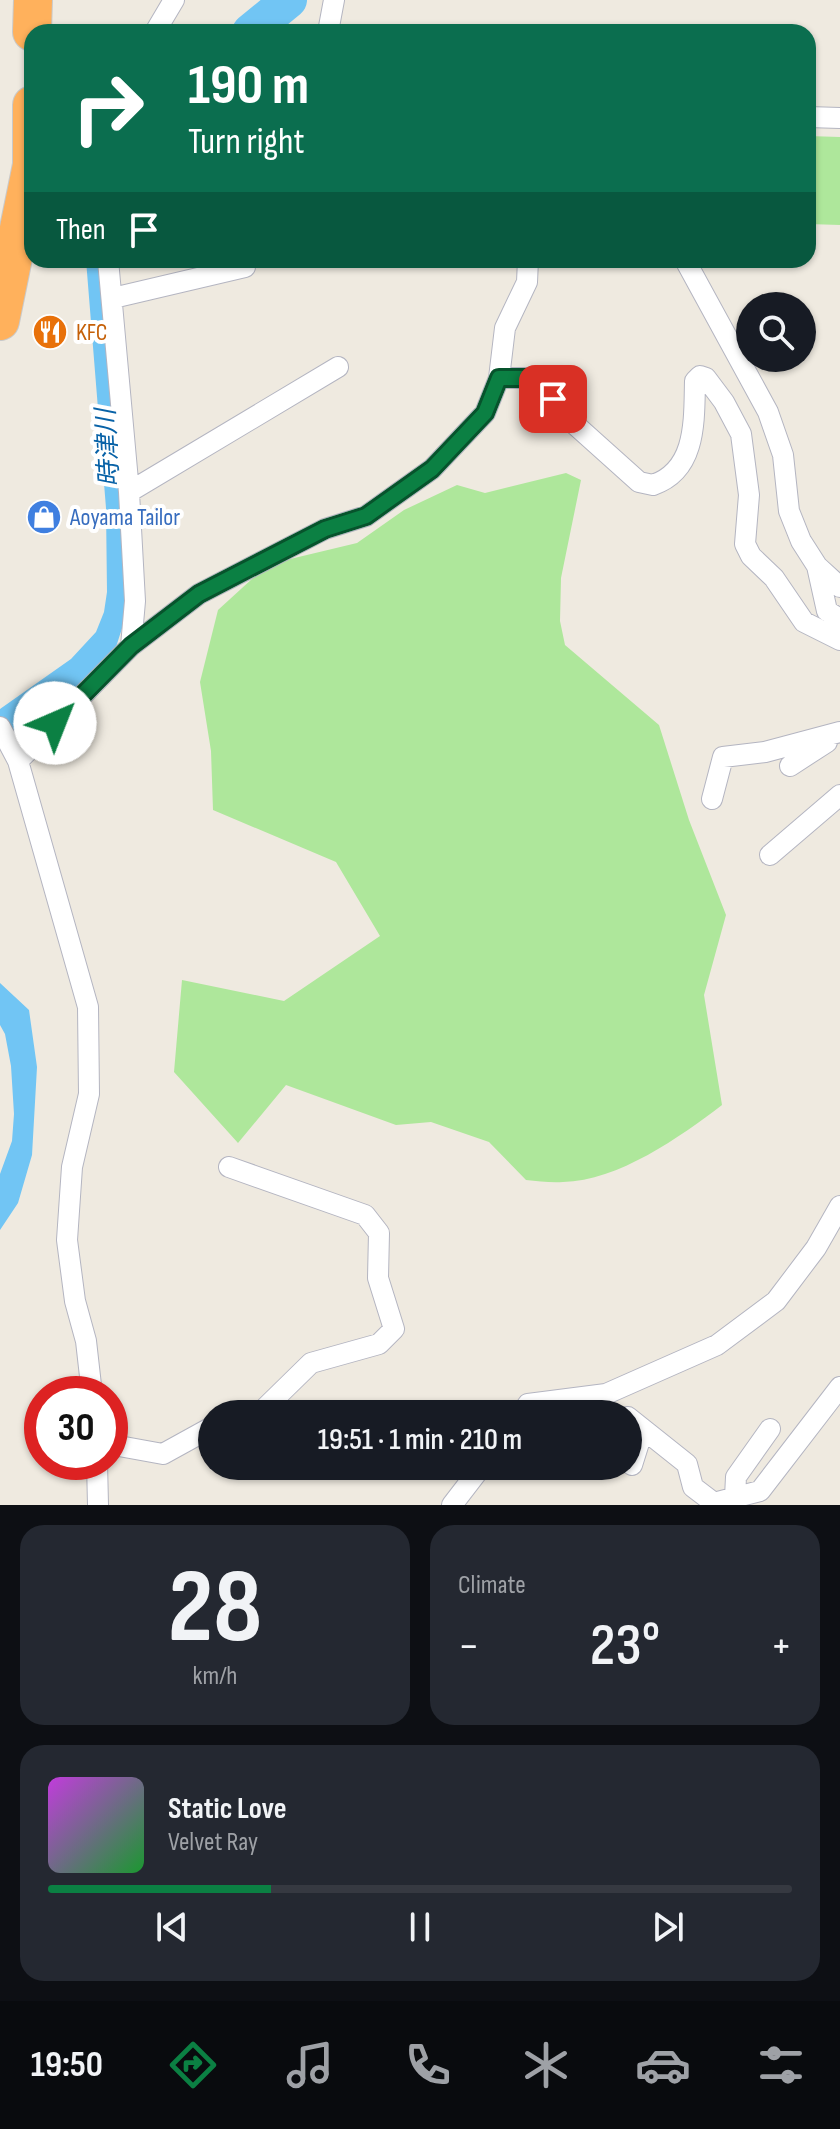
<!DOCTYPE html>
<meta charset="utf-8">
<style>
body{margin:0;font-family:"Sofia Sans Condensed","Noto Sans JP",sans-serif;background:#242831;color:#f1f3f6;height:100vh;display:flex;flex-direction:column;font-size:30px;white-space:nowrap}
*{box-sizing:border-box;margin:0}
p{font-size:26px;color:#9ea1a6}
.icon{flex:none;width:44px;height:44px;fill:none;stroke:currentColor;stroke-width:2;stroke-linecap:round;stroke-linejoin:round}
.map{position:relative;height:1505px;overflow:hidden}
.details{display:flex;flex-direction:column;gap:20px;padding:20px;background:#0d0f14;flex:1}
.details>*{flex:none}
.hud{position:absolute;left:24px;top:24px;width:792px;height:244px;border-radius:24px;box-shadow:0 2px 6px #0004;background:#0b6e4f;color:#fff;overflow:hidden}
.fabs{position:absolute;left:736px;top:292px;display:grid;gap:16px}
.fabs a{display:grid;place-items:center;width:80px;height:80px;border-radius:50%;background:#171b24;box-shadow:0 2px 6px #0004;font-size:40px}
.speed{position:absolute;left:24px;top:1376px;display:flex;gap:16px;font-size:40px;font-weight:700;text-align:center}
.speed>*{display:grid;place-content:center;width:104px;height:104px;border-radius:50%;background:#171b24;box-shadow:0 2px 6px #0004;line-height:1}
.speed .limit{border:12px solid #d22;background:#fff;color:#111}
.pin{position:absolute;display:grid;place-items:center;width:68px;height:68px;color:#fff;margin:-34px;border-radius:16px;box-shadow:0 4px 12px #0006}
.me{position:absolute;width:88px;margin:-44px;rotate:44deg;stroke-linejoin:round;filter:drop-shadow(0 0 6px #0008)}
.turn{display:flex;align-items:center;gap:28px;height:168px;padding:0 32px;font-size:36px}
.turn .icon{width:104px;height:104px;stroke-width:2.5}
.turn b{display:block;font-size:56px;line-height:68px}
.then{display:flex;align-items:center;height:76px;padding:0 32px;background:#0003;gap:16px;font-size:30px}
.big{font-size:60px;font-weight:600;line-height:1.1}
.details .widget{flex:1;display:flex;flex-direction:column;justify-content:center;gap:12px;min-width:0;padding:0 28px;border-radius:24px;background:#242831}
.details .dial{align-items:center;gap:0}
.dial b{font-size:104px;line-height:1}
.song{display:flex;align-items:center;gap:24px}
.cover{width:96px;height:96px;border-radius:12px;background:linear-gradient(135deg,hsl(290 70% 55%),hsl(130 70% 35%))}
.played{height:8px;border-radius:4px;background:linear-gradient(90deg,#0b8043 30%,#363941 30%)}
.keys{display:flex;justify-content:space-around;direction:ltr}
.heat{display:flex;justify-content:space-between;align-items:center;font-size:44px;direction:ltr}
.details .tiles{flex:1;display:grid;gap:20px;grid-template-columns:1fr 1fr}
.widget:last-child{grid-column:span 2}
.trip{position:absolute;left:198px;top:1400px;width:444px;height:80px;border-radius:40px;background:#171b24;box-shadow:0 2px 6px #0004;font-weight:600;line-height:80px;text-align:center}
.dock{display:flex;height:128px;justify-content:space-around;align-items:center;background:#090b0e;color:#9ea1a6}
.dock .icon{width:56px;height:56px}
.dock .selected{color:#0b8043}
.dock b{font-size:36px;color:#f1f3f6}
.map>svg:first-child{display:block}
.green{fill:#aee79b}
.water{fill:#71c5f4}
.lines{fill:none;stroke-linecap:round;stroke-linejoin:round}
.river{stroke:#71c5f4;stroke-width:36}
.street-casing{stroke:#b4b5c1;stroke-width:22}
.highway-casing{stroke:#c9c9c9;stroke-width:40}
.street{stroke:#fff;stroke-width:20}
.highway{stroke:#ffb15c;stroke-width:38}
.route-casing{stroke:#07532c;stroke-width:20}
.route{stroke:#0b8043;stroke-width:14}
.labels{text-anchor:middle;stroke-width:8;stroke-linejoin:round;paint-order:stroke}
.food-label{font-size:24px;fill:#c56008;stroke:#fff;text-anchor:start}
.shop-label{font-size:24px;fill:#366cbe;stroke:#fff;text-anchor:start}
.water-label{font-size:26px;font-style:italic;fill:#0862a7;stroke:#fff}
</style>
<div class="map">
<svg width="840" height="1505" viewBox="0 0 840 1505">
<rect width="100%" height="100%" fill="#efeae0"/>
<path class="green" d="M 808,136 L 840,137 L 840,225 L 808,224 Z
M 566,473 L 581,480 L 561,578 L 560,621 L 565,645 L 659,725 L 689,820 L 726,915 L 704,995 L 722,1105 C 680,1137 618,1181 563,1182 C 551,1183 538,1181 526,1180 L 489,1142 L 431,1122 L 396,1125 L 286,1085 L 238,1143 L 174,1072 L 182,980 L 284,1001 L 380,936 L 336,862 L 213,810 L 211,751 L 200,682 L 218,610 L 253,578 L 286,560 L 357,543 L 404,510 L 457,485 L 485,493 Z"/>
<path class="water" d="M 86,260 L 103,260 L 122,509 L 125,619 L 116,647 L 102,668 L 0,741 L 0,709 L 71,659 L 96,632 L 104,612 L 107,592 L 106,508 Z
M 0,983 L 29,1010 L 37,1067 L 32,1155 L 18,1203 L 0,1230 L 0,1174 L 12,1141 L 14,1114 L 11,1066 L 5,1034 L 0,1025 Z"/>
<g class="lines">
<path class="river" d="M 250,32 L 289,0"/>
<g class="street-casing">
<path id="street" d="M 155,32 L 174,0
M 328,32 L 334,0
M 808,117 L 840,118
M 108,260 L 129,492 L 135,601 L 131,646
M 685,260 L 768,412 L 783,455 L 789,511 L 801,541 L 817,566 L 840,587
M 113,298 L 245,267
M 499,378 L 534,378 L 571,421 L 639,482 L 653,485 C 697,470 694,420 695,381 L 700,376 L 706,378 L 724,402 L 741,434 L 749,495 L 745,544 L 751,556 L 774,578 L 804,622 L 840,640
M 129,492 L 338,367
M 817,566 L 827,611 L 840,619
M 0,727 L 18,761 L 88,1007 L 89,1094 L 72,1167 L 67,1240 L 75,1301 L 86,1341 L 92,1394
M 18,761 L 131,646 L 199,594 L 325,529 L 366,516 L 432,469 L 485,413 L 499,378 L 505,328 L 527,282 L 528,260
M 790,766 L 827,742
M 712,799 L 723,757 L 765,752 L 840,732
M 770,855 L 840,795
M 229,1167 L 365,1215 L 379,1233 L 378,1278 L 394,1329 L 379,1344 L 311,1363 L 262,1411 L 253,1414
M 521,1414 L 528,1404 L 606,1394 L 717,1345 L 776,1301 L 816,1248 L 840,1206
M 628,1417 L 687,1464 L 693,1487 L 714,1503 L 760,1491 L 840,1387
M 110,1441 L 119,1446 L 163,1454 L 212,1427
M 97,1462 L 98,1505
M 632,1465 L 643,1430
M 735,1497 L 736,1477 L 770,1429
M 452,1505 L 482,1466"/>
</g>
<g class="highway-casing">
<path id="highway" d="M 32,32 L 33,0
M 0,321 L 32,165 L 32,105"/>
</g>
<use href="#street" class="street"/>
<use href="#highway" class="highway"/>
</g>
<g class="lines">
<g class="route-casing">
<path id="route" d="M 55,723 L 131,646 L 199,594 L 325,529 L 366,516 L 432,469 L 485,413 L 499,378 L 534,378 L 553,399"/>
</g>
<use href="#route" class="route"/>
</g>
<defs>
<g id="restaurant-disc" transform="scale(1.8)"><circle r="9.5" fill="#e8710a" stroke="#fff"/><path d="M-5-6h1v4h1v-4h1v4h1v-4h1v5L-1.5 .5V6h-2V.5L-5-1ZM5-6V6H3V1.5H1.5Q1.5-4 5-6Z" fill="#fff"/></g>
<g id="shop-disc" transform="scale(1.8)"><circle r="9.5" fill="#3f7fe0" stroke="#fff"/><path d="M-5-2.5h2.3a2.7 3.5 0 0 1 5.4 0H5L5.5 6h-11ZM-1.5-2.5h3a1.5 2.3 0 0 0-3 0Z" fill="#fff"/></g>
</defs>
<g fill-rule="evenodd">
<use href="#restaurant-disc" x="50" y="332"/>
<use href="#shop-disc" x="44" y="517"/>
</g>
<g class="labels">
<g class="food-label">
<text x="76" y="340">KFC</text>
</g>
<g class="shop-label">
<text x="70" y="525">Aoyama Tailor</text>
</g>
<g class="water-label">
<text transform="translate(107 448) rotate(-93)" y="9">時津川</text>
</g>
</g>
</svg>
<div class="fabs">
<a><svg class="icon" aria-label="search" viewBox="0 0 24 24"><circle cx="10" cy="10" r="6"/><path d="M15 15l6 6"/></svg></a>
</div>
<div class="speed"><div class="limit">30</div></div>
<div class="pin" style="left:553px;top:399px;background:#d93025"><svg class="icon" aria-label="arrive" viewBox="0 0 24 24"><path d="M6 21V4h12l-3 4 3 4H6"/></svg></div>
<svg class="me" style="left:55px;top:723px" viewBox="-20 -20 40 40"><circle r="19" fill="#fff"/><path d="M0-13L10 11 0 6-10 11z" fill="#0b8043"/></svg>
<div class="trip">19:51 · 1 min · 210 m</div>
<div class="hud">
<div class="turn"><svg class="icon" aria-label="right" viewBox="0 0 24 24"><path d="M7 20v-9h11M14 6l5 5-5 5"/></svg><div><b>190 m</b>Turn right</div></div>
<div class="then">Then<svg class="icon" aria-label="arrive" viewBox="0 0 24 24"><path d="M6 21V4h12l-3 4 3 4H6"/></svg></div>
</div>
</div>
<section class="details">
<div class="tiles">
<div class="widget dial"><b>28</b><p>km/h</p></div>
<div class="widget"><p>Climate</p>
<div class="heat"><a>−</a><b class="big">23°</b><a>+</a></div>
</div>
<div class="widget">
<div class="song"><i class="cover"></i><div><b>Static Love</b><p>Velvet Ray</p></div></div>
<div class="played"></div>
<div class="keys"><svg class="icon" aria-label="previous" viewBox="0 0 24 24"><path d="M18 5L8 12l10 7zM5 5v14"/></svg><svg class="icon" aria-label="pause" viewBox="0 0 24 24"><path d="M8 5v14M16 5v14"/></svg><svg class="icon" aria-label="next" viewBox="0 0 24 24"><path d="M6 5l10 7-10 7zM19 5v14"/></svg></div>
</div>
</div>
</section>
<nav class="dock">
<b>19:50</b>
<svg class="icon selected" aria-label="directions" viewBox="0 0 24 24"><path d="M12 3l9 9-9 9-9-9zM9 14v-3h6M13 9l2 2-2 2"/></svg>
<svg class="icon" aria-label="music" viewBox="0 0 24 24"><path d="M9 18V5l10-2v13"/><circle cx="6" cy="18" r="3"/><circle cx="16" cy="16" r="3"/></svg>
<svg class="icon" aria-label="phone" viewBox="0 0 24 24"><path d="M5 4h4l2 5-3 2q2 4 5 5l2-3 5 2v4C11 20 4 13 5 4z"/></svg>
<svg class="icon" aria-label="climate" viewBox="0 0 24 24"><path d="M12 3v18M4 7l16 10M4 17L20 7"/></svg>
<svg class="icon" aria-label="car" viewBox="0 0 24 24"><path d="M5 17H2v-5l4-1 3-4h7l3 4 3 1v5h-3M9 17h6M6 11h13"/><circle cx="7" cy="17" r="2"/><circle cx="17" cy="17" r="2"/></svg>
<svg class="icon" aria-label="filters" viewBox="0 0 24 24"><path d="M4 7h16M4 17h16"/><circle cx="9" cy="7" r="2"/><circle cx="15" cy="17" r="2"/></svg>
</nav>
